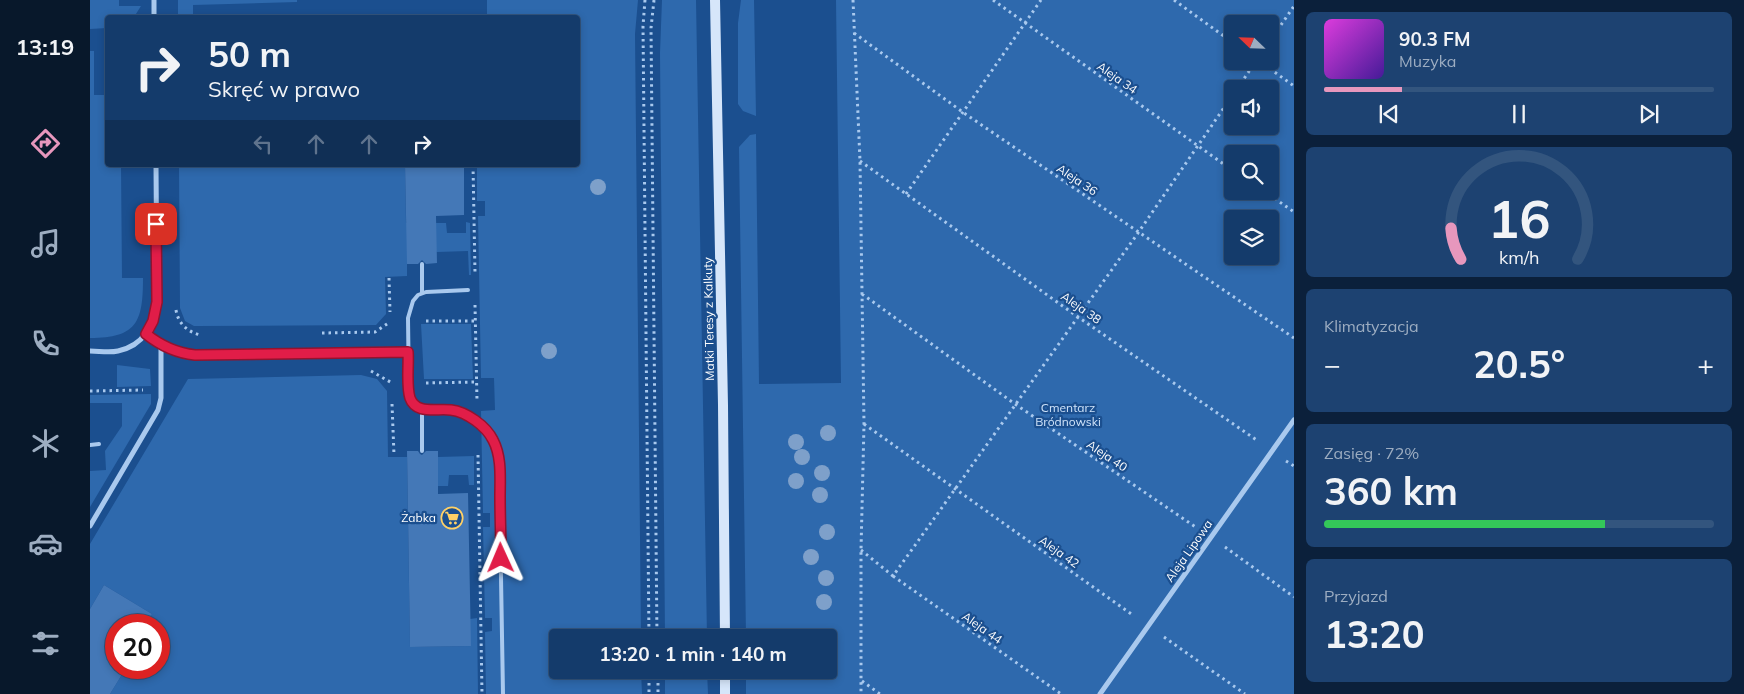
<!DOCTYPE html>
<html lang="pl">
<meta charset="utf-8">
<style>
body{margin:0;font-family:Mulish,sans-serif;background:#1d4271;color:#f1f3f6;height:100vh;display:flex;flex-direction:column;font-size:19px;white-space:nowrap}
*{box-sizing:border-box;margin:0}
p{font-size:16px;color:#9dadc1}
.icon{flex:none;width:28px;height:28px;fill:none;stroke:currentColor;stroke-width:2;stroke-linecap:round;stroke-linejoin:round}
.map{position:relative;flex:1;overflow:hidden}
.details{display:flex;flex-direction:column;gap:12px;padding:12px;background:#0b203b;width:450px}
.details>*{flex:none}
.hud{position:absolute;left:15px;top:15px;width:475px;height:152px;border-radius:5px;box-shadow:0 2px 8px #0003,0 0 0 1px #33557e;background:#143b6b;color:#f1f3f6;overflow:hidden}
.needle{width:32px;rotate:293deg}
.tools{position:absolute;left:1134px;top:15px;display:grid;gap:10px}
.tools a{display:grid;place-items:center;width:55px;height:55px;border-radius:5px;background:#143b6b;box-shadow:0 2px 8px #0003,0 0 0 1px #33557e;font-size:25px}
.speed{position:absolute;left:15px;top:614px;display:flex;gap:10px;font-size:25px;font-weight:700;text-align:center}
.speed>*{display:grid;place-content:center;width:65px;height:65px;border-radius:50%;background:#143b6b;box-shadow:0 2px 8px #0003,0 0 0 1px #33557e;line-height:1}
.speed .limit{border:8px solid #d22;background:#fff;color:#111}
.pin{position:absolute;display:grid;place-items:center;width:42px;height:42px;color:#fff;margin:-21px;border-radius:10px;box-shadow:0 2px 8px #0006}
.me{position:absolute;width:55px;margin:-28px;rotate:359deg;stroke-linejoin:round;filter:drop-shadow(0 0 4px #0008)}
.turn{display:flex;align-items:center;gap:18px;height:105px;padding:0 20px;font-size:22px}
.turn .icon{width:65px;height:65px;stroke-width:2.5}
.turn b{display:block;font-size:35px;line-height:42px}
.lanes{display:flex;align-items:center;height:48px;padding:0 20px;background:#0003;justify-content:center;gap:25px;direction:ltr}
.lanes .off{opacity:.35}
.big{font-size:38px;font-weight:700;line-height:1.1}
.details .widget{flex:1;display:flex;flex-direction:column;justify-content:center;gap:8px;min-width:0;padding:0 18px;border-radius:8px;background:#1d4271}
.details .dial{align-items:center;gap:0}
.dial svg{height:130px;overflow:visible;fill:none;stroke:#33557e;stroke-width:7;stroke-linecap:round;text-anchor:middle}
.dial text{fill:#f1f3f6;stroke:none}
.song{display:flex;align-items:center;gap:15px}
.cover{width:60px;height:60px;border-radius:8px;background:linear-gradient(135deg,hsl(300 70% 55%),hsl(260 70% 35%))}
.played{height:5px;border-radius:2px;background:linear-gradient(90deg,#e797bd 20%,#33557e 20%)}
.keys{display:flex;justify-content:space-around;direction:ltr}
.heat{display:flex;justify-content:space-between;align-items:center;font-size:28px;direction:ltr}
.charge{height:8px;border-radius:4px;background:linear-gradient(90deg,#34c759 72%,#33557e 0)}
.trip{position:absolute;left:459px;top:629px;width:288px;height:50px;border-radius:5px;background:#143b6b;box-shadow:0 2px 8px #0003,0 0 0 1px #33557e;font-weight:700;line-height:50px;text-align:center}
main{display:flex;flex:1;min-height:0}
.tabs{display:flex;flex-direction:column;width:90px;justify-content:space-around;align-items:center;background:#08182b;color:#9dadc1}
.tabs .icon{width:35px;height:35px}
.tabs .selected{color:#e797bd}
.tabs b{font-size:22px;color:#f1f3f6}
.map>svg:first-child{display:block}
.green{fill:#2e69ad;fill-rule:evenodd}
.building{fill:#4478b7}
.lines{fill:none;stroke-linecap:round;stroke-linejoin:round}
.path{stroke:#a9c9ee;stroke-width:3;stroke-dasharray:2.5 4;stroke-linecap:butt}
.lane{stroke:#a9c9ee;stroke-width:4}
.street{stroke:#a9c9ee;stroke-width:5}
.secondary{stroke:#d6e6fa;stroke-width:10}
.tree{fill:#7ea0ca}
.route-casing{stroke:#92132f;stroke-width:12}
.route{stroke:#e11d48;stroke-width:9}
.labels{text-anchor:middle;stroke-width:4.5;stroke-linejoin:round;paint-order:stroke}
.street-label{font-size:12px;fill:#fff;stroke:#1b4f8f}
.park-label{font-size:12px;fill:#cfe3fa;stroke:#1b4f8f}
.poi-label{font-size:12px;fill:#fff;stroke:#1b4f8f;text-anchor:end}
</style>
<main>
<nav class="tabs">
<b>13:19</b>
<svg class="icon selected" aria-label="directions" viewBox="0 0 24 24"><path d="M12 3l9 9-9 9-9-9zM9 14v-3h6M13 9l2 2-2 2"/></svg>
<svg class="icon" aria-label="music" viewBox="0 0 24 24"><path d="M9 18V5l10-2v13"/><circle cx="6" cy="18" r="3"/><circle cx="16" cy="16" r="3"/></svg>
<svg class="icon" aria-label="phone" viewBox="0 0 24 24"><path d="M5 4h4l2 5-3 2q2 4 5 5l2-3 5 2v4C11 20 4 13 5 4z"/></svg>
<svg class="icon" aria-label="climate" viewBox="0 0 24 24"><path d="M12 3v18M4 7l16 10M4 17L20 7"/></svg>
<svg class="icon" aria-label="car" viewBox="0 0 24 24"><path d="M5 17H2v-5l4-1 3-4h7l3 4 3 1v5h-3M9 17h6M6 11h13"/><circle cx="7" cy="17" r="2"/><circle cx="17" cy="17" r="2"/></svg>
<svg class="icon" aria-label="filters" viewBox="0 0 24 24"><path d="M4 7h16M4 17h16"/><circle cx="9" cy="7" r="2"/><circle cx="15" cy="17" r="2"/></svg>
</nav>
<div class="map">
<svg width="1204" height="694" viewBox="0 0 1204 694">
<rect width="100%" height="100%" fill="#1b4f8f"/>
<path class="green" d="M 0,0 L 29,0 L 29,6 L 51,6 L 44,17 L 18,18 L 17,28 L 0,29 Z
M 88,0 L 207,0 L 207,2 L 103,5 L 103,17 L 88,17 Z
M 397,0 L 548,0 L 545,34 L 551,637 L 468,638 L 468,670 L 551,670 L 552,694 L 396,694 L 395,632 L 402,631 L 402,618 L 395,618 L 393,527 L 400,527 L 400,513 L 393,513 L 391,411 L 405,410 L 404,378 L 391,378 L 388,216 L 395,216 L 395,201 L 387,201 L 387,165 L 488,165 L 488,18 L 397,17 Z
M 572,0 L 606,0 L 617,637 L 575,637 L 570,53 Z
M 651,0 L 664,0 L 666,116 L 653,111 L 648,104 L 648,23 Z
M 746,0 L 1204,0 L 1204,694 L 656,694 L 656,670 L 738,670 L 738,638 L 656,637 L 649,147 L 660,135 L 666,134 L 669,384 L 751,383 ZM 1142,24 L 1180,24 L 1180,61 L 1142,61 ZM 1142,89 L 1180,89 L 1180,126 L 1142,126 ZM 1142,154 L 1180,154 L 1180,191 L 1142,191 ZM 1142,219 L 1180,219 L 1180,256 L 1142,256 Z
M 0,51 L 4,51 L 4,95 L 17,95 L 18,165 L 31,165 L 32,278 L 53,278 C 53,322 47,338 0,338 Z
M 89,165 L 315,165 L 316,223 L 356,223 L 357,233 L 376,233 L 376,222 L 380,223 L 381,275 L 379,275 L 378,251 L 347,252 L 317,232 L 317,276 L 295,277 L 296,314 L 286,325 L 104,326 L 95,321 L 90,308 Z
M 331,324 L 381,324 L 383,379 L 334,379 Z
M 27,365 L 60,369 L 61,386 L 27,387 Z
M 271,375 L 287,379 L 297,391 L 298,457 L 317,457 L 320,647 L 380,646 L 380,619 L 387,618 L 388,694 L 20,694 L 36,668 L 69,668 L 69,625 L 56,625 L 62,614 L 14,585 L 0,609 L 0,544 L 98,379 Z
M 61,394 L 61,404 L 0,507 L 0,471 L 16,470 L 15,451 L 32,426 L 32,403 L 0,403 L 0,395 Z
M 384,456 L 384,485 L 379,485 L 378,475 L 359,475 L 358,486 L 348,486 L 348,457 Z
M 575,670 L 617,670 L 618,694 L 575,694 Z"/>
<path class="building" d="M 315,165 L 374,165 L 374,215 L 346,216 L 347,263 L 336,264 L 332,260 L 328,264 L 317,264 Z
M 317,451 L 328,451 L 330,454 L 332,455 L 336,451 L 348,451 L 348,494 L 378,493 L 381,646 L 320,647 Z
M 14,585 L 62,614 L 56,625 L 26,625 L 26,668 L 36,668 L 20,694 L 0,694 L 0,609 Z"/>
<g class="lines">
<path class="path" d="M 555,0 L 553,26 L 559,638
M 564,0 L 561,28 L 567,638
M 763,0 L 770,161 L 774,424 L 771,550 L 771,694
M 903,0 L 1142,170
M 1084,0 L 1142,42
M 764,33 L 874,113 L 1204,338
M 1180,41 L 1204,6
M 1169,61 L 1204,86
M 1147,89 L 1166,61
M 770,161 L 988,317 L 1168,441
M 383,165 L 385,273
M 1174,191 L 1204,212
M 816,194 L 951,0
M 299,278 L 300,312
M 772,294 L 925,404 L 1107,528
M 385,305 L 387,401
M 86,310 C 88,323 97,332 111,335
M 336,321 L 385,321
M 232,333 L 285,332 L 300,322
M 281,371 L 302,383
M 336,383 L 387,382
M 0,391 L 53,390
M 302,404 L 304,455
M 774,424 L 1044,616
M 388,455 L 392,694
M 1196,461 L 1204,466
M 1135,547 L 1204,597
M 771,550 L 803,576 L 1048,233 L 1142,96
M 803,576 L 971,694
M 1074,637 L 1155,694
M 559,670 L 559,694
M 568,670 L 568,694
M 772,681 L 790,694"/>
<path class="lane" d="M 332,264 L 332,293
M 378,290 L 336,292 L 328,295 L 323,301 L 318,318 L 319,395 C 326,416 348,407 364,411 C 388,416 406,437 409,461 L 413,694
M 56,334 C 71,346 86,353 105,355 L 318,352
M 332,409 L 332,451
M 0,445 L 9,444"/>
<path class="street" d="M 64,0 L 64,18
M 0,351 C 9,351 19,353 28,351 C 55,345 62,326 67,302 L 66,165
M 0,526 L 68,410 L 71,398 L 71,345
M 1010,694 L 1204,420"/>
<path class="secondary" d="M 625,0 L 633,405 L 635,638
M 635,670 L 635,694"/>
</g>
<g class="tree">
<circle cx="508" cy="187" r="8"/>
<circle cx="459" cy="351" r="8"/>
<circle cx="738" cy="433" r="8"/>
<circle cx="706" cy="442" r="8"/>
<circle cx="712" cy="457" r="8"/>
<circle cx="732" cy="473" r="8"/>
<circle cx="706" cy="481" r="8"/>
<circle cx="730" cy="495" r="8"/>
<circle cx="737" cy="532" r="8"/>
<circle cx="721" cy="557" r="8"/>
<circle cx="736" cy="578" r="8"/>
<circle cx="734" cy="602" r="8"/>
</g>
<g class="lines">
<g class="route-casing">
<path id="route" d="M 66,224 L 67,302 L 63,321 L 56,334 C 71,346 86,353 105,355 L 318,352 C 319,365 316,385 320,398 C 326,415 347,408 361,410 C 377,412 396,426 403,440 C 412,457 410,478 410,497 C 410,517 411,537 411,558"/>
</g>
<use href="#route" class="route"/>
</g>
<defs>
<g id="supermarket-ring" transform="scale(1.125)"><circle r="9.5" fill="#1b4f8f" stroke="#ffd166" stroke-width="1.5"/><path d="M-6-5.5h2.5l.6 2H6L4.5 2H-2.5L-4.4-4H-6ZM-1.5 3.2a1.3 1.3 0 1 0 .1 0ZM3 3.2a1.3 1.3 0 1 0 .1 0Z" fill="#ffd166"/></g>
</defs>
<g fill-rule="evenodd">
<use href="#supermarket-ring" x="362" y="518"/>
</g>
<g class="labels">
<g class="street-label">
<text transform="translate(1027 78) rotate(35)" y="4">Aleja 34</text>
<text transform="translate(987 180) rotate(34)" y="4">Aleja 36</text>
<text transform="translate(991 308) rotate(35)" y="4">Aleja 38</text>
<text transform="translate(619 319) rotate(-91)" y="4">Matki Teresy z Kalkuty</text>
<text transform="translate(1017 456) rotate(34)" y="4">Aleja 40</text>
<text transform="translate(1099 551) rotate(-55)" y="4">Aleja Lipowa</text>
<text transform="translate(969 552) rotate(35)" y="4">Aleja 42</text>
<text transform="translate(892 628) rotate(35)" y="4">Aleja 44</text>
</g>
<g class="park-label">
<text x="978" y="412">Cmentarz<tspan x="978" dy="14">Bródnowski</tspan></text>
</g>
<g class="poi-label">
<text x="346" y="522">Żabka</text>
</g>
</g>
</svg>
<div class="tools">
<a><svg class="needle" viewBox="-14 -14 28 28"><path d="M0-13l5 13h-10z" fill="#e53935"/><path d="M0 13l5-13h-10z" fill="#9dadc1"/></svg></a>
<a><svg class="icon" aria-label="sound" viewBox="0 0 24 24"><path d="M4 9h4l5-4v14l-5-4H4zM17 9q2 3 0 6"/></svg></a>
<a><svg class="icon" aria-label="search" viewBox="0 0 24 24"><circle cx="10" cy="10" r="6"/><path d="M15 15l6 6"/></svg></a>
<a><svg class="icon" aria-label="layers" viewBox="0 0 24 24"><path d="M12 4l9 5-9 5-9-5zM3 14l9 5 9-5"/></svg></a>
</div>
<div class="speed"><div class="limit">20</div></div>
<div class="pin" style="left:66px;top:224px;background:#d93025"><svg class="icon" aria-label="arrive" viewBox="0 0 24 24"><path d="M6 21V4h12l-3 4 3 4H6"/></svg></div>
<svg class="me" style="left:411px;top:558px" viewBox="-20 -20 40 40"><path d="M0-17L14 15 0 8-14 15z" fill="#e11d48" stroke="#fff" stroke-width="4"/></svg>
<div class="trip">13:20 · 1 min · 140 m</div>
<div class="hud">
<div class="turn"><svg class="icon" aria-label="right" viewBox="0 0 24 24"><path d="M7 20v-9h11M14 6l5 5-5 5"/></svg><div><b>50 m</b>Skręć w prawo</div></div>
<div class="lanes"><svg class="icon off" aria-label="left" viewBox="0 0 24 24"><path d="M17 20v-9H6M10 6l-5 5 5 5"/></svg><svg class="icon off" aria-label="ahead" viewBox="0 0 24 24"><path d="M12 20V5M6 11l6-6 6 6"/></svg><svg class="icon off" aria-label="ahead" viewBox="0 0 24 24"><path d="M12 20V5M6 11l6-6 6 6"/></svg><svg class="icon" aria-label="right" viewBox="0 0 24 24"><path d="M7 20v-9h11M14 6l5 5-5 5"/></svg></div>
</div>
</div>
<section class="details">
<div class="widget">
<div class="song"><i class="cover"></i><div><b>90.3 FM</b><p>Muzyka</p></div></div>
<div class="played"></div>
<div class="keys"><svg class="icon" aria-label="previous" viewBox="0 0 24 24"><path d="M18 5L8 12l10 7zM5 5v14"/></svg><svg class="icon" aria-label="pause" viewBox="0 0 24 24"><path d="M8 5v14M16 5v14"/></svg><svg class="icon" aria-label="next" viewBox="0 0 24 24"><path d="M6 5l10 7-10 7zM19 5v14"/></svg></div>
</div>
<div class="widget dial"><svg viewBox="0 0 100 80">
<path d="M14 69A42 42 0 1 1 86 69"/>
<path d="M14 69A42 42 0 0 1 8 50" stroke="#e797bd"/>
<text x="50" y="56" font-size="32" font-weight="700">16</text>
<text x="50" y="72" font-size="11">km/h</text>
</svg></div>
<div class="widget"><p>Klimatyzacja</p>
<div class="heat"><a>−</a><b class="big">20.5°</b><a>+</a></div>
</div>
<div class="widget"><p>Zasięg · 72%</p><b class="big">360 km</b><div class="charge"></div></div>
<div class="widget"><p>Przyjazd</p><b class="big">13:20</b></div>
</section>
</main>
